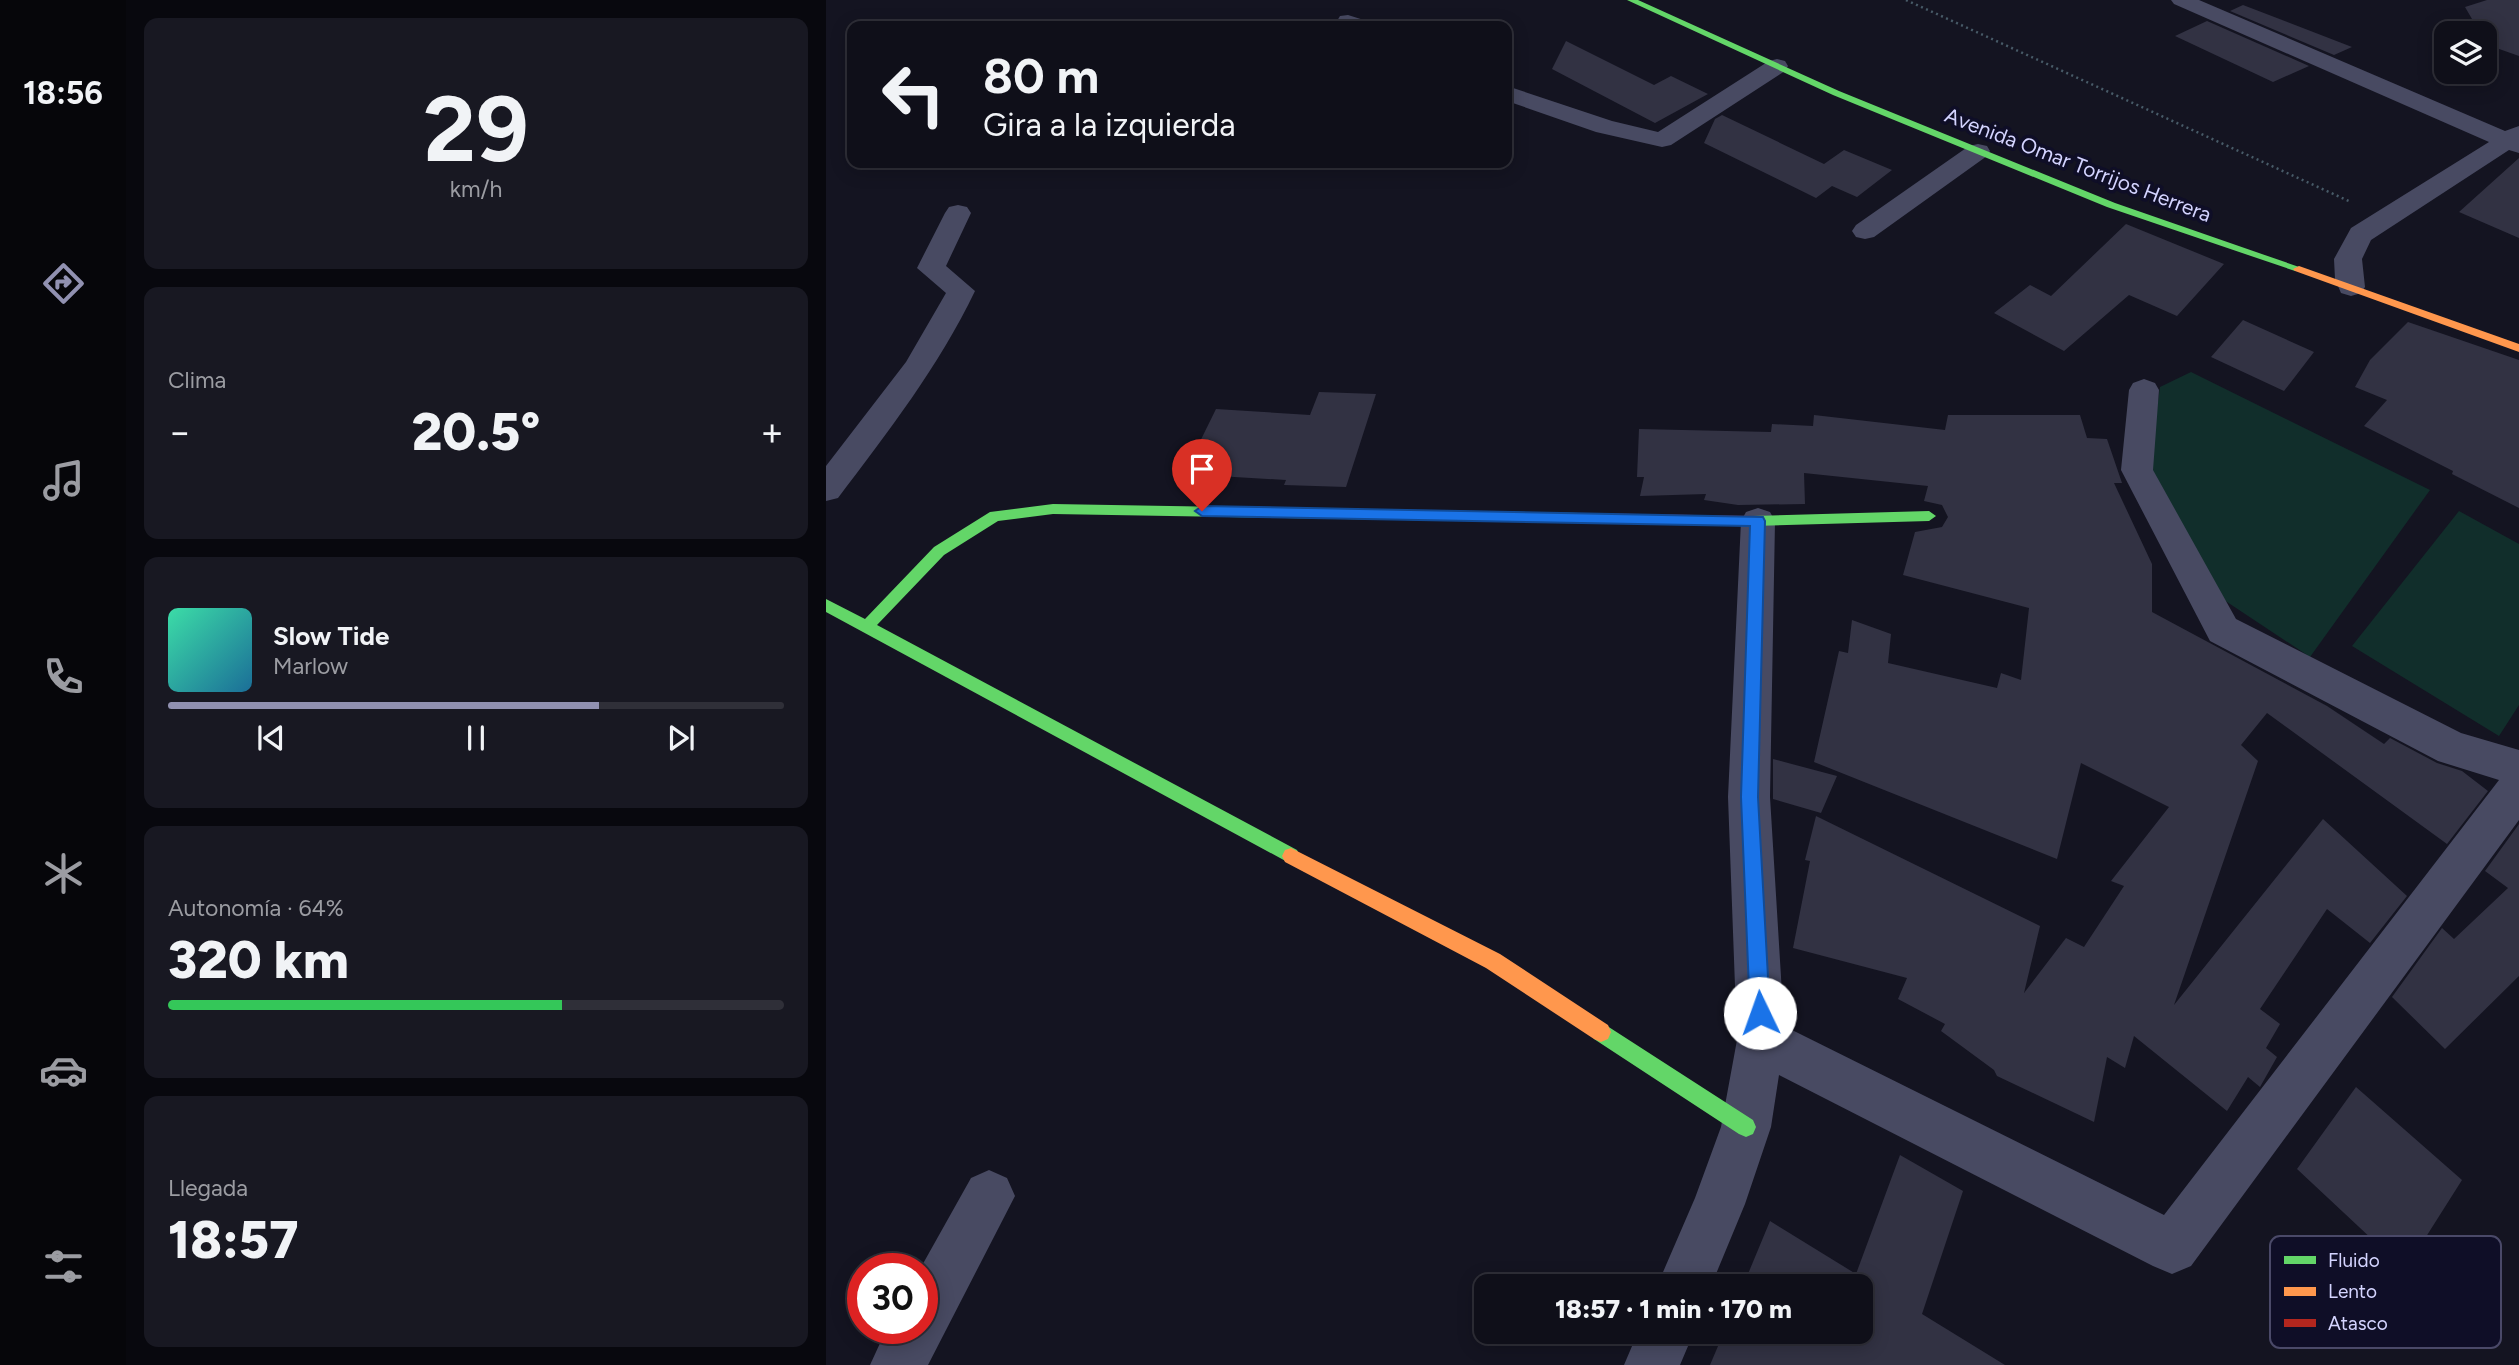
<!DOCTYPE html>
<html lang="es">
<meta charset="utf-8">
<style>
body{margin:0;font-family:Figtree,sans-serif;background:#181822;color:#f1f3f6;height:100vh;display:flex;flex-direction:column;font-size:26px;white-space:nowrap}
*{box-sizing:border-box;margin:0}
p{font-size:23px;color:#9b9ca2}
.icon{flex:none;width:38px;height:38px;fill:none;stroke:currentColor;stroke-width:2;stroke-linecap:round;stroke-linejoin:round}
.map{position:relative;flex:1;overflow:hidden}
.drawer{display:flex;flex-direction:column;gap:18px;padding:18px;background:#08080e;width:700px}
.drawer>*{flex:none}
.top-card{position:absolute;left:21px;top:21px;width:665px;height:147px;border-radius:14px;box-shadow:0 4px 18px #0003,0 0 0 2px #2f2f38;background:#0f0f19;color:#f1f3f6;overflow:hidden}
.buttons{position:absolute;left:1608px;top:21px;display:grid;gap:14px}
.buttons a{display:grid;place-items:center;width:63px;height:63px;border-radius:14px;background:#0f0f19;box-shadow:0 4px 18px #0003,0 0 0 2px #2f2f38;font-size:35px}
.speed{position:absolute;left:21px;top:1253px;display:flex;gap:14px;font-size:35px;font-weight:700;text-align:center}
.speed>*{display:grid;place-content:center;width:91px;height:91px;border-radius:50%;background:#0f0f19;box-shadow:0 4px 18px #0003,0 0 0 2px #2f2f38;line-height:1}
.speed .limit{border:10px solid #d22;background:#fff;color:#111}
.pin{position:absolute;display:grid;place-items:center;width:60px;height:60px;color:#fff;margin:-72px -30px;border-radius:50% 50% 50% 0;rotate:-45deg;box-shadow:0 0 7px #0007}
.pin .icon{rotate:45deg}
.me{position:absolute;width:77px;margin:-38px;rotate:357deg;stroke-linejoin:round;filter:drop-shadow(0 0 5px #0008)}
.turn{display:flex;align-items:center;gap:24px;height:147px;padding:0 21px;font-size:32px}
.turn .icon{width:91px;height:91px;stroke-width:2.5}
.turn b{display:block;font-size:49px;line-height:60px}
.big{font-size:52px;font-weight:800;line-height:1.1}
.drawer .card{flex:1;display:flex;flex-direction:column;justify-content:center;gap:10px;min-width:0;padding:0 24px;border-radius:14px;background:#181822}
.drawer .dial{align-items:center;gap:0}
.dial b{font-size:91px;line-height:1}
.song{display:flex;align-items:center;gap:21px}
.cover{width:84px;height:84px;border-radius:10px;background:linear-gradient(135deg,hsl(160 70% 55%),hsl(200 70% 35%))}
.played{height:7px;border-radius:4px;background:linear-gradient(90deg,#9191b1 70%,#2f2f38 70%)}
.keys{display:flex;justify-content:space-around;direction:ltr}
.heat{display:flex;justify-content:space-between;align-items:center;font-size:38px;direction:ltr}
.charge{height:10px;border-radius:5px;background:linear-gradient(90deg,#34c759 64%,#2f2f38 0)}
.trip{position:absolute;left:648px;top:1274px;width:399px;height:70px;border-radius:14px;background:#0f0f19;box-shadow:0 4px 18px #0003,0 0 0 2px #2f2f38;font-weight:800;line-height:70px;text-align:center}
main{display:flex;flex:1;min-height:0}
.menu{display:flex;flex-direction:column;width:126px;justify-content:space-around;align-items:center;background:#06060a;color:#9b9ca2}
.menu .icon{width:49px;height:49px}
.menu .active{color:#9191b1}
.menu b{font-size:32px;color:#f1f3f6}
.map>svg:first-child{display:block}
.green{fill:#112e2b}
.building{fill:#323243}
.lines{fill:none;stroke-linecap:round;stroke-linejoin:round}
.path{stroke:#485b68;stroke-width:2.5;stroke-dasharray:2 3.5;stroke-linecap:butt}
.street{fill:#484a62;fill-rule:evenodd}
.fast{fill:#63d668;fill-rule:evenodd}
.slow{fill:#ff974d;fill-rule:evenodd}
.jam{fill:#b3261e;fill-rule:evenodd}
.route{fill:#1a73e8;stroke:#114b97;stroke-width:2}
.labels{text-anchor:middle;stroke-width:7;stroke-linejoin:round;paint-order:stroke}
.far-street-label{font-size:21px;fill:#d4d4ff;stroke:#0f0e27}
.key{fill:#0f0e27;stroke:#4a4968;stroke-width:2}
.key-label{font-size:19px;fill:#d4d4ff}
</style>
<main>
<nav class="menu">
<b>18:56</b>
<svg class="icon active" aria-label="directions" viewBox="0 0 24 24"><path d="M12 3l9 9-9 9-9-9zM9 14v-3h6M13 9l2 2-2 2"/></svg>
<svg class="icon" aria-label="music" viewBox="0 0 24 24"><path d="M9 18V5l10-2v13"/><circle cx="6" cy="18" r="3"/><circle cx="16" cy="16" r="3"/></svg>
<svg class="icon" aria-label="phone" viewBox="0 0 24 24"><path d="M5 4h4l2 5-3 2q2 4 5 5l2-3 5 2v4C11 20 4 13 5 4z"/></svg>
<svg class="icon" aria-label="climate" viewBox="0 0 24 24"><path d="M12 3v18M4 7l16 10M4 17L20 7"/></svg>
<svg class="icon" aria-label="car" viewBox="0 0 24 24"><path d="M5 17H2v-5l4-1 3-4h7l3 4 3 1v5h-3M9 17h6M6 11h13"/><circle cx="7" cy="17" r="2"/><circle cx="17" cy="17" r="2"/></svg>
<svg class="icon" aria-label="filters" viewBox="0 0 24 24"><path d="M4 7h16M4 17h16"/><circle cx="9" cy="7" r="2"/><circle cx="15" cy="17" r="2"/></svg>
</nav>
<section class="drawer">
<div class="card dial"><b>29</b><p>km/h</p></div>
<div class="card"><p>Clima</p>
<div class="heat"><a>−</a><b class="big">20.5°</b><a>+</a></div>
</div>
<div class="card">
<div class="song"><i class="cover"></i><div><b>Slow Tide</b><p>Marlow</p></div></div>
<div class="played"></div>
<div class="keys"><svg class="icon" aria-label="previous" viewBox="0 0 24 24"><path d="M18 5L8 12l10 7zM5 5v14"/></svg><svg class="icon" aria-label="pause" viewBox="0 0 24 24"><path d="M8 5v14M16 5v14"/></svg><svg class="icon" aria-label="next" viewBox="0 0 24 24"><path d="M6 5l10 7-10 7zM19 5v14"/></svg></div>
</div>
<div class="card"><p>Autonomía · 64%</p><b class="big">320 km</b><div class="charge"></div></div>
<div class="card"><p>Llegada</p><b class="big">18:57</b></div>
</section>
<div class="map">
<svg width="1693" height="1365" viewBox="0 0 1693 1365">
<rect width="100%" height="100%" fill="#141421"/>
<path class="green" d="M 1365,372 L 1604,490 L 1484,657 L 1389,594 L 1323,470 L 1334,387 Z
M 1633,511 L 1693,544 L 1693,705 L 1673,736 L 1526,646 Z"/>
<path class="building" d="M 1661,0 L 1693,0 L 1693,56 L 1659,44 L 1659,33 L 1626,32 L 1646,19 L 1639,7 Z
M 1417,5 L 1526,47 L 1508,55 L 1404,11 Z
M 1381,21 L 1483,66 L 1447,82 L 1349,36 Z
M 740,41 L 828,85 L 845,76 L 882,94 L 829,123 L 726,69 Z
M 896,115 L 998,164 L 1018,150 L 1066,170 L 1031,197 L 1006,186 L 990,198 L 878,143 L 889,119 Z
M 1693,158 L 1693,238 L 1633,212 Z
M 1300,224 L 1398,264 L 1351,316 L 1303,295 L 1238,351 L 1168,313 L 1204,285 L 1225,296 Z
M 1417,320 L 1488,352 L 1458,391 L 1385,357 Z
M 1582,322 L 1693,360 L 1693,508 L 1626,474 L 1627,471 L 1538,426 L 1561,400 L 1529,387 L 1544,360 Z
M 493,392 L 550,394 L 520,487 L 458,485 L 460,480 L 358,474 L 390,409 L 484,415 Z
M 988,415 L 1119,430 L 1122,415 L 1254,415 L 1261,438 L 1281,439 L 1296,483 L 1288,483 L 1326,564 L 1326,612 L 1501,706 L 1558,744 L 1564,738 L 1611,763 L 1636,771 L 1662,791 L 1621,844 L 1441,713 L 1415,745 L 1432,761 L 1348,1005 L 1497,819 L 1581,896 L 1544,943 L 1501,909 L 1434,1009 L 1454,1024 L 1440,1048 L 1451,1057 L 1434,1087 L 1422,1077 L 1401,1111 L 1308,1036 L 1299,1068 L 1281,1057 L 1268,1122 L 1171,1076 L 1168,1070 L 1115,1031 L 1119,1024 L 1072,999 L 1081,978 L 967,948 L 984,861 L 979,860 L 990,816 L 1214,926 L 1198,993 L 1240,938 L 1258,947 L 1298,886 L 1285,881 L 1343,807 L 1255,763 L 1231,859 L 988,762 L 1013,651 L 1022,653 L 1026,620 L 1065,634 L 1062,663 L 1171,688 L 1175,673 L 1195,680 L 1203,608 L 1077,575 L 1089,532 L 1116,527 L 1122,517 L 1116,505 L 1098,501 L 1102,486 L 978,473 L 979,504 L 912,505 L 878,500 L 880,494 L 814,496 L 818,477 L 811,477 L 813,429 L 945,432 L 946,424 L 987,426 Z
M 947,759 L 1011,776 L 995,813 L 947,799 Z
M 1693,824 L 1693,976 L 1619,1049 L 1566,997 L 1616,928 L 1628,939 L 1682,888 L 1659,871 Z
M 1530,1087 L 1636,1180 L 1579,1270 L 1471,1169 Z
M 1074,1155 L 1137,1191 L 1096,1314 L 1179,1365 L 884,1365 L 898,1332 L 1034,1332 L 1034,1286 L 917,1286 L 944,1221 L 1030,1274 Z"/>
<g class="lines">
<path class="path" d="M 1080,0 L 1525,202"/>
<path class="street" d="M 1345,0 L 1373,0 L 1679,131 L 1693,126 L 1693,153 L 1683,150 L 1545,240 L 1536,259 L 1539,287 L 1535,293 L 1525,296 L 1515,293 L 1509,279 L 1508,259 L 1525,228 L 1663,142 L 1348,4 Z
M 522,15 L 541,21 L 544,26 L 514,26 L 511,21 L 514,16 Z
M 951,59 L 959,61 L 962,66 L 959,71 L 845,145 L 836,147 L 770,132 L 681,101 L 681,86 L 786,121 L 832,132 L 943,61 Z
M 1152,144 L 1161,146 L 1164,151 L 1161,156 L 1048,237 L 1039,239 L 1030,237 L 1026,231 L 1030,225 L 1143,146 Z
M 132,205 L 141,207 L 145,213 L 120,266 L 149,291 C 113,366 62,432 12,498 L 0,501 L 0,466 L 80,362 L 120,293 L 91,268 L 119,213 L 123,207 Z
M 1318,379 L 1329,383 L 1333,390 L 1327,470 L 1410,619 L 1635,733 L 1693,750 L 1693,820 L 1365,1266 L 1346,1274 L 1327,1266 L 953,1075 L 945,1127 L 919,1204 L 885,1286 L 831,1286 L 869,1198 L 895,1127 L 911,1040 L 902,797 L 915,521 L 920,512 L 932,508 L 944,512 L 949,521 L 944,797 L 958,1026 L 1338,1215 L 1673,780 L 1612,761 L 1384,641 L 1295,470 L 1303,390 L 1307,383 Z
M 163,1170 L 181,1178 L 189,1196 L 102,1365 L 44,1365 L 61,1328 L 96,1328 L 94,1269 L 145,1178 Z
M 812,1332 L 868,1332 L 854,1365 L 798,1365 Z"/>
<path class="fast" d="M 801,0 L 812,0 L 1013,91 L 1289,203 L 1479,269 L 1477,271 L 1469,271 L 1281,207 L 1007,95 Z
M 227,504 L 753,513 L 760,518 L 753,523 L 227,514 L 172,521 L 118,555 L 51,625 L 471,850 L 474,856 L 471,862 L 465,864 L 0,612 L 0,599 L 39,619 L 108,547 L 164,512 Z
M 1103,511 L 1110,516 L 1103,521 L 927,526 L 920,521 L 927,516 Z
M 775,1022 L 927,1120 L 930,1127 L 927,1134 L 920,1137 L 913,1134 L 768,1039 L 765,1032 L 768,1025 Z"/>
<path class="slow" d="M 1473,266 L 1693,344 L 1693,352 L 1469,271 L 1467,269 Z
M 465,848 L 674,954 L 782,1025 L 785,1032 L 782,1039 L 775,1042 L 768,1039 L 660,968 L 459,862 L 456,856 L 459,850 Z"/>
<path class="jam" d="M 753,513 L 927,516 L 934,521 L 927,526 L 753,523 L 746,518 Z"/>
</g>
<path class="route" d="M 376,506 L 937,517 L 939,521 L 932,797 L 944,1013 L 941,1020 L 934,1023 L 927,1020 L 924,1013 L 915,797 L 924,526 L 376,516 L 369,511 Z"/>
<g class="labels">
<g class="far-street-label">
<text transform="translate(1252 165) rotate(21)" y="7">Avenida Omar Torrijos Herrera</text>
</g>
</g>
<rect x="1444" y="1236" width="231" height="112" rx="10" class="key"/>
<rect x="1458" y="1256" width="32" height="8" fill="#63d668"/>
<rect x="1458" y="1287" width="32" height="9" fill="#ff974d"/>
<rect x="1458" y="1319" width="32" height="8" fill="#b3261e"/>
<g class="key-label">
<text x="1502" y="1267">Fluido</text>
<text x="1502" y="1298">Lento</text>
<text x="1502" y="1330">Atasco</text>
</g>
</svg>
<div class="buttons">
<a><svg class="icon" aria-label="layers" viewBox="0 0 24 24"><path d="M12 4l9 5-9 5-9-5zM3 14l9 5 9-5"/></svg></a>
</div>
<div class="speed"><div class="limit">30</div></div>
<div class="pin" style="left:376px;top:511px;background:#d93025"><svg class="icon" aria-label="arrive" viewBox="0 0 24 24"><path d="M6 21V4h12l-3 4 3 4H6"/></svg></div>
<svg class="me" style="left:934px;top:1013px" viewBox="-20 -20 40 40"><circle r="19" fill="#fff"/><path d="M0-13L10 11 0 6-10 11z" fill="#1a73e8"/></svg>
<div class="trip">18:57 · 1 min · 170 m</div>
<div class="top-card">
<div class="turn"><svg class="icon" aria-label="left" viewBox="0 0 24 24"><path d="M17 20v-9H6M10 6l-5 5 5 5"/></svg><div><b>80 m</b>Gira a la izquierda</div></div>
</div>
</div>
</main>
